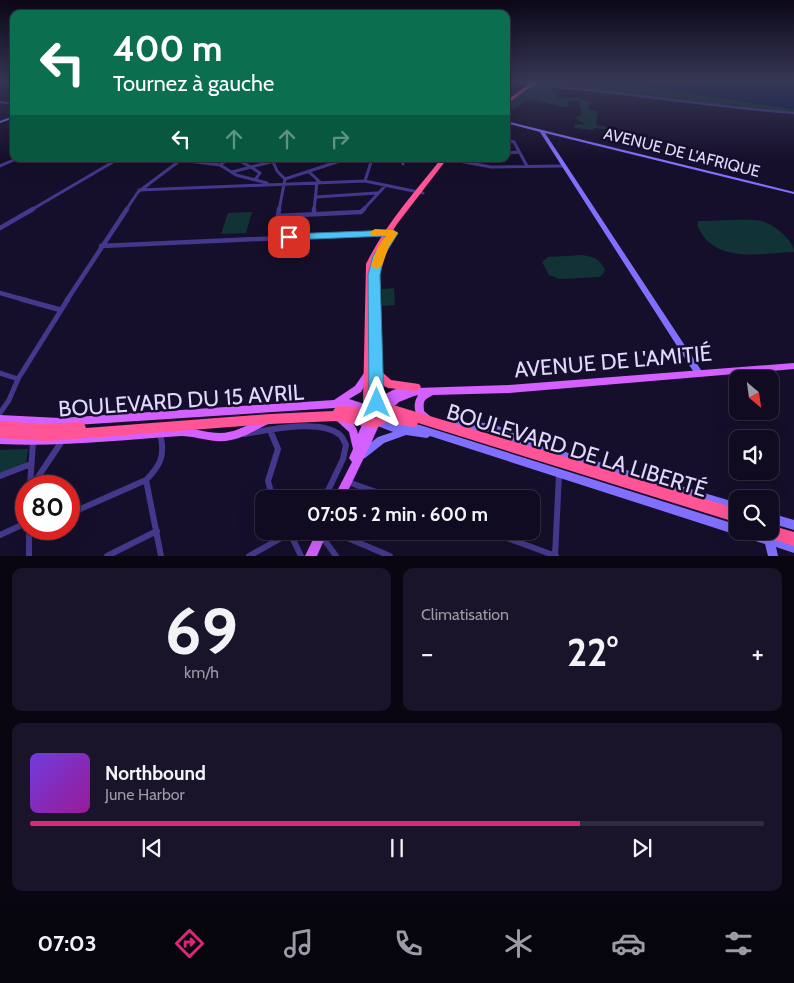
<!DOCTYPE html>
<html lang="fr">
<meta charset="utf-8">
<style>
body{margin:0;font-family:Cabin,sans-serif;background:#191429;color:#f1f3f6;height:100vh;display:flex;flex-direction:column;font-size:19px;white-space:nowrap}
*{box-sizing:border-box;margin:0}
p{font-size:16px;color:#9c9ba5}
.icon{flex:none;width:28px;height:28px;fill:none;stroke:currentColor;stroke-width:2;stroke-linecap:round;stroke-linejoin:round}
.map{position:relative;height:556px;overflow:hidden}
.drawer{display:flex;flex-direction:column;gap:12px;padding:12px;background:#090612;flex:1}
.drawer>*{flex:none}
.banner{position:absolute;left:10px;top:10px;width:500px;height:152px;border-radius:10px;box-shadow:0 5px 20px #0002,0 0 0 1px #302b3e;background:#0b6e4f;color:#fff;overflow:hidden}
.needle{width:32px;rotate:151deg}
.tools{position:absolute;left:729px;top:370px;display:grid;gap:10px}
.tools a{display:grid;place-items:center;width:50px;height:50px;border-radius:10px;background:#100b20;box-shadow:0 5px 20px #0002,0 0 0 1px #302b3e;font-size:25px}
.speed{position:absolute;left:15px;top:475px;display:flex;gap:10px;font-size:25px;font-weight:700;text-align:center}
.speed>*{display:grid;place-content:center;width:65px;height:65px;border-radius:50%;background:#100b20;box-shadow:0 5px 20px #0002,0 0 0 1px #302b3e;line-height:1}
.speed .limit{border:8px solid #d22;background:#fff;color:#111}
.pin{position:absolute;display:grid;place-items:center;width:42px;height:42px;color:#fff;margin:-21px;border-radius:10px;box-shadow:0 2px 8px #0006}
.me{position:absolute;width:55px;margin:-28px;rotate:0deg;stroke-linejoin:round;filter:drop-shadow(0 0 4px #0008)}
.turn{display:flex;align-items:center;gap:18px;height:105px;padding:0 20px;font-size:22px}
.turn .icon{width:65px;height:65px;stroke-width:2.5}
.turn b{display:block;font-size:35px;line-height:42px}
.lanes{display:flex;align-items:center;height:48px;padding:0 20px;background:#0003;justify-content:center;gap:25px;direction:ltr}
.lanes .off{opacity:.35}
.big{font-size:38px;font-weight:700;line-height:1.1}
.drawer .widget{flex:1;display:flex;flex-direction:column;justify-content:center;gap:8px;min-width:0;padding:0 18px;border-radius:10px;background:#191429}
.drawer .dial{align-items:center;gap:0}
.dial b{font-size:65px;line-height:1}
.song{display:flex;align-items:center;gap:15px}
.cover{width:60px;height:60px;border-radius:8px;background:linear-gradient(135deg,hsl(260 70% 55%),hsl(300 70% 35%))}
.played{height:5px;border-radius:2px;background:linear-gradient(90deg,#db2777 75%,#302b3e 75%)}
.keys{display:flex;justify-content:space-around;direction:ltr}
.heat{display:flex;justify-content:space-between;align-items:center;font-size:28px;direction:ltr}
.drawer .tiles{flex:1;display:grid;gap:12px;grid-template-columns:1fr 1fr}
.widget:last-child{grid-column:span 2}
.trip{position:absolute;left:255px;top:490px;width:285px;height:50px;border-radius:10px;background:#100b20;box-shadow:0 5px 20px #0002,0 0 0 1px #302b3e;font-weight:700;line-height:50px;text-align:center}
.dock{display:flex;height:80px;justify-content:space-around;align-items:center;background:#06040d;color:#9c9ba5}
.dock .icon{width:35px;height:35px}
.dock .on{color:#db2777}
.dock b{font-size:22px;color:#f1f3f6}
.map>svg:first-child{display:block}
.green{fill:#123335}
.water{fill:#071a4b}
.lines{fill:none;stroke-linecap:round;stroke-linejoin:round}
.street-far4{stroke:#43388c;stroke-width:2.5}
.street-far3{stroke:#43388c;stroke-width:3}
.street-far2{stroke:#43388c;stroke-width:4.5}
.street-far1{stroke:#43388c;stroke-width:5}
.street{stroke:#43388c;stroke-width:6}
.secondary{fill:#8170ff;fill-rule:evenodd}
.primary{fill:#d360ff;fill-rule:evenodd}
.highway{fill:#ff5495;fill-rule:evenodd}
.highway-bridge{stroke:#ff5495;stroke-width:5}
.route{fill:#4fc3f7;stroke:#337fa1}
.slow{fill:#f59e0b}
.labels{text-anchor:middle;stroke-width:5;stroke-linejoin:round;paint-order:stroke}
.far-street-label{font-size:16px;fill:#e1d9ff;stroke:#160f2b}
.near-street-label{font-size:22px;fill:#e1d9ff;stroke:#160f2b}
</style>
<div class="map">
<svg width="794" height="556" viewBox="0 0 794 556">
<rect width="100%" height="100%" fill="#160f2b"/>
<path class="green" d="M 539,81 L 624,81 L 669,90 L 794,109 L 794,112 L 740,109 L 741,106 L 730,104 L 729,107 L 537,83 Z
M 536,85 L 551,86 L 558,98 L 577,98 L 592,102 L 587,108 L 598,112 L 596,125 L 625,131 L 594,128 L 593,130 L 574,128 L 575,124 L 586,125 L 575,118 L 582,114 L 579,101 L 576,100 L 566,102 L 569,104 L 568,107 C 562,108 537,100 529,99 L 512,110 L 506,108 L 506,105 L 532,86 Z
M 252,212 L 246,233 L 221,234 L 228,213 Z
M 698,221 C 714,221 747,218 761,221 C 772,223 794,240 794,252 C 759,253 714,265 697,225 Z
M 583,255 L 595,258 L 600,262 L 605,269 L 603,274 L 599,277 L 560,279 L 549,275 L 542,262 L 548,257 Z
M 394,288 L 395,305 L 382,306 L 382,289 Z
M 28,449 L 26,464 L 0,474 L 0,450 Z"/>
<path class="water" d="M 624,81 L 794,81 L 794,109 L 669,90 Z"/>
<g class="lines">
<path class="street-far4" d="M 506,82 C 602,89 698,105 794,113
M 0,83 L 6,81
M 0,102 L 14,104"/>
<path class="street-far3" d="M 506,140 L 514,142 L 527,166
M 506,153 L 519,152
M 229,159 L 220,165 L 236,175 L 267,183
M 236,159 L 251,167 L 283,159
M 272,159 L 277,171 L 285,179 L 279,210
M 401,159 L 403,164
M 448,159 L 491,167 L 563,166
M 180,160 L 220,165
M 0,166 L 16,159
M 308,171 L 320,182
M 232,172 L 251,167 L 260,173 L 255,180
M 285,179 L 346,159
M 365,181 L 372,159
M 139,190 L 365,181 L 423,193
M 316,197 L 377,193
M 31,210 L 118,159
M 126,210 L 138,192 L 182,159
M 314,210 L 317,182
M 363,210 L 386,185"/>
<path class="street-far2" d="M 314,214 L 314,209
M 278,216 L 279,209
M 0,228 L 33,209
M 273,238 L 278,216 L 361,212 L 364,209
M 101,246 L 393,233
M 0,293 L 25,300
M 67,300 L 127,209"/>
<path class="street-far1" d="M 21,299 L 61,310
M 0,373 L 18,379
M 0,413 L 9,400 L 18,379 L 68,299"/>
<path class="street" d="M 270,430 L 278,449 L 268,481 L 273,499
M 245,434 C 268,430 321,418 340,435 C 343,437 344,442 346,445 L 343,459 L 324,499
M 161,438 C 165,457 159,467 146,480 L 161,556
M 0,476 L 31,464
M 348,482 L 396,499
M 30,486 L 33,442
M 32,486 L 62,441
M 69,514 L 146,480
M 29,529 L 29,556
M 284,531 L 285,536 L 310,531
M 331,531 L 390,556
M 488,531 L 556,556
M 0,535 L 26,523
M 291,535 L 301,556
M 321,535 L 336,556
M 107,556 L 157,531
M 249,556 L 285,536
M 555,556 L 559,474"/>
<path class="secondary" d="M 14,116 L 14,118 L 0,123 L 0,121 Z
M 506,121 L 794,192 L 794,194 L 545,133 L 701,370 L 702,372 L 701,374 L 698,375 L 695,374 L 540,132 L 506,123 Z
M 384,415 L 400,422 L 420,425 L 738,525 L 738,531 L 758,531 L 794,543 L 794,553 L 776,547 L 778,556 L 768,556 L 765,544 L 430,436 L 427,438 L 406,435 L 384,443 L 365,458 L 362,459 L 359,458 L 358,455 L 359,452 L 378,437 L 393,432 L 375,425 L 374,422 L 375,419 L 378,418 L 380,419 L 381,416 Z
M 448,419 L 494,424 L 535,443 L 738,503 L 738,513 L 533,450 L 493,432 L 448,427 L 445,426 L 444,423 L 445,420 Z
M 770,513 L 794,520 L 794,530 L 770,523 Z"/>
<path class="primary" d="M 794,363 L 794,369 L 509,393 L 433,395 C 424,400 423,400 424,411 L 430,416 L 432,419 L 430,422 C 420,424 413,412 415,403 C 415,400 417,398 418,395 L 414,396 L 399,402 L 389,411 L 386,412 L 383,411 L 381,408 L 386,403 L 377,407 L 374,406 L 373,403 L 374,400 L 393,390 L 412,384 L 415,385 L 416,388 L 509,385 Z
M 367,372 L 370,373 L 371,375 L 361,392 L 349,399 L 368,405 L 370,408 L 368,411 L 365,412 L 350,407 L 60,426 L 0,423 L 0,415 L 60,418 L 334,400 L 355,386 L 364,373 Z
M 340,414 C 348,417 357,425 358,434 L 365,418 L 368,417 L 371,418 L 372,420 L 375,419 L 378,420 L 380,423 L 372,441 L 344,499 L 333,499 L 352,462 L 349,458 L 353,449 L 349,432 L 337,421 L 335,418 L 337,415 Z
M 265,417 L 268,418 L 270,421 L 268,424 C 252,432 235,443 216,441 C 204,440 193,436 181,436 C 121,440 61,447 0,444 L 0,436 C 61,438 121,431 181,428 C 194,428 207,433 220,433 C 237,433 250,423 265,417 Z
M 317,531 L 328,531 L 317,556 L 305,556 Z"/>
<path class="highway" d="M 529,84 L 533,85 L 506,105 L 506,101 Z
M 441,159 L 447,159 L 397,224 L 381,250 L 374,264 L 374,330 L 379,330 L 380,333 L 381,371 L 391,380 L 419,384 L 421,387 L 419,390 L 415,391 L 388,388 L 382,385 L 383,400 L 390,404 L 738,509 L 738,523 L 418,423 L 417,426 L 413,427 L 387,422 L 376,428 L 335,421 L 270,424 L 48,441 L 0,438 L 0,421 L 42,424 L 80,422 L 84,423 L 86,428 L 270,414 L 333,411 L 335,408 L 339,406 L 361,407 L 363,404 L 366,264 C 385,225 414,193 441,159 ZM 376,408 L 380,410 L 380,414 L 375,418 L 372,417 L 370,412 Z
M 770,525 L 794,532 L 794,546 L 763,536 L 761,531 L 770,531 Z"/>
<path class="highway-bridge" d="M 531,85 L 536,81"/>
</g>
<linearGradient id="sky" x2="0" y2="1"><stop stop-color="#0c0818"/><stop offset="0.51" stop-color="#363755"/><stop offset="1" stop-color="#363755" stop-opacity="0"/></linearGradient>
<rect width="794" height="159" fill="url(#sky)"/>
<path class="route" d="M 393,230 L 398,233 L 384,256 L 380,275 L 384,403 L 382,407 L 377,409 L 372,407 L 369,403 L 368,275 L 373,256 L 386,236 L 289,240 L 284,237 L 289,234 Z"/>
<path class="slow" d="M 375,229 L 393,230 L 398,233 L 389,246 L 382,266 L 376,269 L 371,266 L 378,246 L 386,236 L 371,235 L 370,232 Z"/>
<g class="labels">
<g class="far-street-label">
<text transform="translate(682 152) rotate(14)" y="6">AVENUE DE L'AFRIQUE</text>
</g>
<g class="near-street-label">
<text transform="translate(613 361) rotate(-5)" y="8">AVENUE DE L'AMITIÉ</text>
<text transform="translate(181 400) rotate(-4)" y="8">BOULEVARD DU 15 AVRIL</text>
<text transform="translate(577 450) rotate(17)" y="8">BOULEVARD DE LA LIBERTÉ</text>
</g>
</g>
</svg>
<div class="tools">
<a><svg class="needle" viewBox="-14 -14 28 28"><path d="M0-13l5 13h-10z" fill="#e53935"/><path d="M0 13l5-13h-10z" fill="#9c9ba5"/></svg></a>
<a><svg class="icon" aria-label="sound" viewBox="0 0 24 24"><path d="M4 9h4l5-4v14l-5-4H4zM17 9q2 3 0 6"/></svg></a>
<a><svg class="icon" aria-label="search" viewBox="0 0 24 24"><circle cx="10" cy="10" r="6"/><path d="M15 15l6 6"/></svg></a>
</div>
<div class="speed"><div class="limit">80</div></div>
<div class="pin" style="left:289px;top:237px;background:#d93025"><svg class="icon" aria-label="arrive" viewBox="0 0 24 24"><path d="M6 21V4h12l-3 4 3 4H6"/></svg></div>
<svg class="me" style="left:377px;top:403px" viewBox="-20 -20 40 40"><path d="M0-17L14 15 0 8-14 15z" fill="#4fc3f7" stroke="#fff" stroke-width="4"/></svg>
<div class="trip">07:05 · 2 min · 600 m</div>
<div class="banner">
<div class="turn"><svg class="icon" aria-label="left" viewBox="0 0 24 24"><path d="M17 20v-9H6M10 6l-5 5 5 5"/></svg><div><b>400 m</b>Tournez à gauche</div></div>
<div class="lanes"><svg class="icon" aria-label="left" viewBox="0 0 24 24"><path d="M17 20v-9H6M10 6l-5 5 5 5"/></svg><svg class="icon off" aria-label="ahead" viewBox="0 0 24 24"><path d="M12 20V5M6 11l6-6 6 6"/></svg><svg class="icon off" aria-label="ahead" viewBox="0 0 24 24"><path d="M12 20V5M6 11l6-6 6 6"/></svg><svg class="icon off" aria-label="right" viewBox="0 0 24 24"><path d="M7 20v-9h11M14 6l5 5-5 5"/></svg></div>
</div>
</div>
<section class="drawer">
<div class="tiles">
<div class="widget dial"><b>69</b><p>km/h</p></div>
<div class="widget"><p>Climatisation</p>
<div class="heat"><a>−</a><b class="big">22°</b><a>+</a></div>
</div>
<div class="widget">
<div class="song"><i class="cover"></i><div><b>Northbound</b><p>June Harbor</p></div></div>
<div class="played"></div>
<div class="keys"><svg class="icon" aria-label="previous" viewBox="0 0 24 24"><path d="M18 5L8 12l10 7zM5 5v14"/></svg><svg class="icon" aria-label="pause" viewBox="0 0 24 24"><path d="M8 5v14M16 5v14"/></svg><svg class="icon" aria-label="next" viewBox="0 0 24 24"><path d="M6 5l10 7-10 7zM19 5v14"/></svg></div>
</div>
</div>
</section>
<nav class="dock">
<b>07:03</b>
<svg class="icon on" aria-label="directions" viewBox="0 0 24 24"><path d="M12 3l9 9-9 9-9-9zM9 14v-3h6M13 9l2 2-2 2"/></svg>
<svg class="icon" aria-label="music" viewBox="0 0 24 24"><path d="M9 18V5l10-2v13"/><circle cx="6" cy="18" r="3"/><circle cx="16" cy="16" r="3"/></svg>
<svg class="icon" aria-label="phone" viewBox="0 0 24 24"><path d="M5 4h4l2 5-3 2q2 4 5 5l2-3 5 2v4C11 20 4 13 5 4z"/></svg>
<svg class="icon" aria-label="climate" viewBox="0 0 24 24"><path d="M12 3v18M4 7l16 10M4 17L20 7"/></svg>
<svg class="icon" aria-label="car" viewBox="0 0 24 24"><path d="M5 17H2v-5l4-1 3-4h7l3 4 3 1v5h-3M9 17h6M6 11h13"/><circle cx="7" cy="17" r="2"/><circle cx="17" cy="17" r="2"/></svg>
<svg class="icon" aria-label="filters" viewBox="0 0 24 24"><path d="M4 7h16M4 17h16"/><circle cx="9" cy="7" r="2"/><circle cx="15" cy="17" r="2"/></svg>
</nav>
